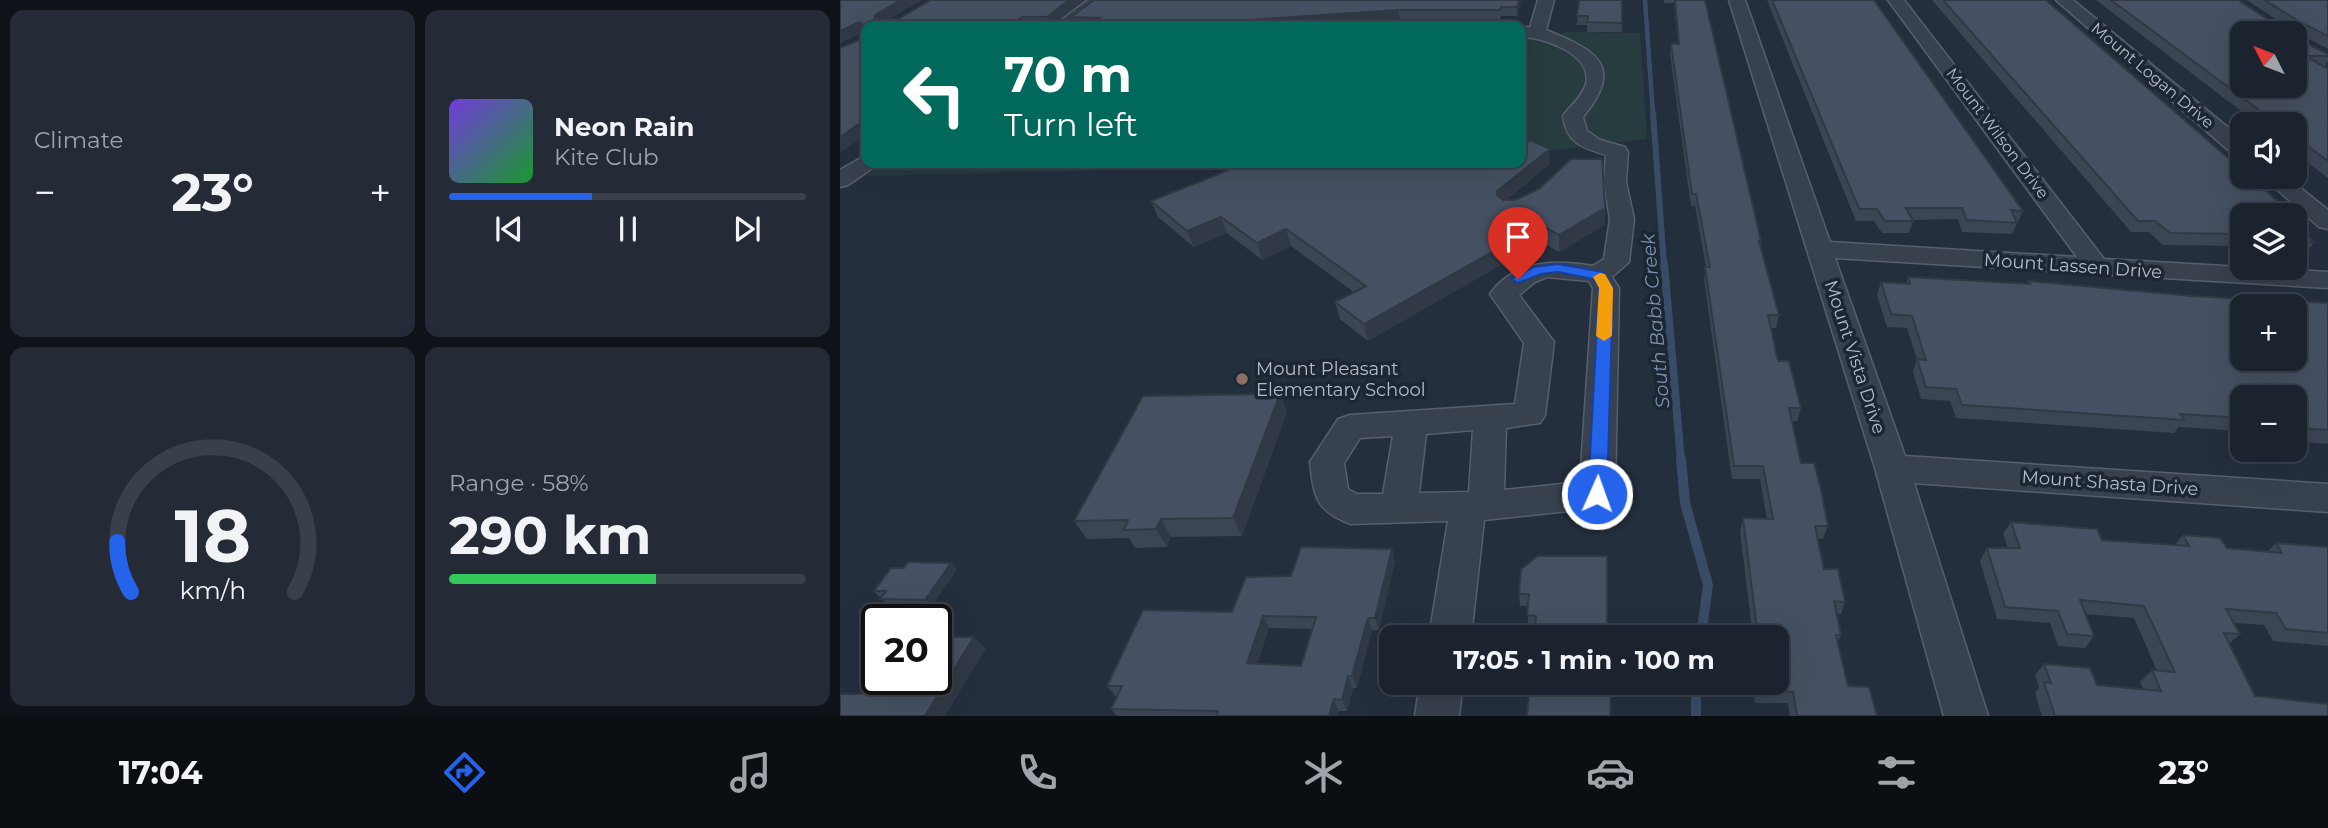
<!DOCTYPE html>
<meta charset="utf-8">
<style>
body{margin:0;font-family:Montserrat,sans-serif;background:#242b36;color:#f1f3f6;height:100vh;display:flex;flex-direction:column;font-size:26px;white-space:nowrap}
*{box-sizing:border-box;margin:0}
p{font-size:23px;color:#a0a4aa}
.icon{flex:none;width:38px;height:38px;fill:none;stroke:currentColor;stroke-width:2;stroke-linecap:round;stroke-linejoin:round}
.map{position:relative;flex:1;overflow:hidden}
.drawer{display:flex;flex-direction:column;gap:10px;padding:10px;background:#0f1319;width:840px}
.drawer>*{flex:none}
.hud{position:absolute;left:21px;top:21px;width:665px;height:147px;border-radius:14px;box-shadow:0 7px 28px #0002,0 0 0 2px #39404a;background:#00695c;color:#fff;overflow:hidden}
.needle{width:46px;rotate:312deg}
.fabs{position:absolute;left:1390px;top:21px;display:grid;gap:14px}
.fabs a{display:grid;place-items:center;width:77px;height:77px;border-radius:14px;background:#1b232e;box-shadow:0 7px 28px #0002,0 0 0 2px #39404a;font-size:35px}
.speed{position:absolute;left:21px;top:604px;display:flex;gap:14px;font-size:35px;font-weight:700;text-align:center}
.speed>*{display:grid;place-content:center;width:91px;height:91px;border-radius:50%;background:#1b232e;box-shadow:0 7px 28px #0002,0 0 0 2px #39404a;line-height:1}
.speed .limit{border:4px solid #111;border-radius:10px;background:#fff;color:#111}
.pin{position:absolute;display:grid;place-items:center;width:60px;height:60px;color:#fff;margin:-72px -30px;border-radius:50% 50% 50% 0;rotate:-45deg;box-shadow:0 0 7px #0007}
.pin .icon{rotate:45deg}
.me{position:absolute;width:77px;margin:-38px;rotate:2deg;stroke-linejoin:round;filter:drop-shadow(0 0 5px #0008)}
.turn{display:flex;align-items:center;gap:24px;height:147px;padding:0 28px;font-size:32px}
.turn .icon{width:91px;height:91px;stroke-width:2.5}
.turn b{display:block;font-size:49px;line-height:60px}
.big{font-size:52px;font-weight:700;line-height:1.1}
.drawer .card{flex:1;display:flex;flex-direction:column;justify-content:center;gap:10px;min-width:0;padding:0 24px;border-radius:14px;background:#242b36}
.drawer .dial{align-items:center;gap:0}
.dial svg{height:182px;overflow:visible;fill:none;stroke:#39404a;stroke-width:7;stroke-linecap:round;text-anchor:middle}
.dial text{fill:#f1f3f6;stroke:none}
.song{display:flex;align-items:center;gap:21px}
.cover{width:84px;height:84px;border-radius:10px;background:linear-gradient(135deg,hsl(260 70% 55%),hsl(130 70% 35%))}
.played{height:7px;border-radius:4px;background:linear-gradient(90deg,#2563eb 40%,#39404a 40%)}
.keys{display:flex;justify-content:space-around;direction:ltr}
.heat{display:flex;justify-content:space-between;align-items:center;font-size:38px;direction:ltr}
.charge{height:10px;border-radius:5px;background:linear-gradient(90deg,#34c759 58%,#39404a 0)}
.drawer .tiles{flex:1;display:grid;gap:10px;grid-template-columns:repeat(2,1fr)}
.trip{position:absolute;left:539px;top:625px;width:410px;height:70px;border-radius:14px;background:#1b232e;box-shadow:0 7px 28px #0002,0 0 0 2px #39404a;font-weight:700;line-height:70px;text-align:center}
.menu{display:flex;height:112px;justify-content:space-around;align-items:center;background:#0b0e12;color:#a0a4aa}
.menu .icon{width:49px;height:49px}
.menu .active{color:#2563eb}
.menu b{font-size:32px;color:#f1f3f6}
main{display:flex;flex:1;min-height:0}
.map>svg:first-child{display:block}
.green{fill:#263c3f}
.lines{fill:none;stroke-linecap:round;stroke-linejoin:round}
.stream-far3{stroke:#394c67;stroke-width:4.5}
.stream-far2{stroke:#394c67;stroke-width:6}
.stream-far1{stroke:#394c67;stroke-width:8}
.stream{stroke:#394c67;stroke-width:10}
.minor-casing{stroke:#565f6c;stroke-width:3}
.minor{fill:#38414e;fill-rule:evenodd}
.wall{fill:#3b4654;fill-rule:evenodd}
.shaded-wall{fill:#303945}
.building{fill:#455162;stroke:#303945;stroke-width:2;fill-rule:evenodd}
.route{fill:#2563eb;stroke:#184099;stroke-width:2}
.slow{fill:#f59e0b}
.education-dot{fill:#8d6e63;stroke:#1d2633;stroke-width:2.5}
.labels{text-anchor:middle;stroke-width:7;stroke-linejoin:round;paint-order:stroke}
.far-street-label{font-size:16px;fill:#b4bcc9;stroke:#1d2633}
.street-label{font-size:18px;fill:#b4bcc9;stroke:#1d2633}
.poi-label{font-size:18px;fill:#b4bcc9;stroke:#1d2633;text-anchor:start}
.water-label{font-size:19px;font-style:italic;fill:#7c92b1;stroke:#1d2633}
</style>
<main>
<section class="drawer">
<div class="tiles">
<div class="card"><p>Climate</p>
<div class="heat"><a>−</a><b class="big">23°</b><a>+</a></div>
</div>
<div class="card">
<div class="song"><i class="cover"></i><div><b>Neon Rain</b><p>Kite Club</p></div></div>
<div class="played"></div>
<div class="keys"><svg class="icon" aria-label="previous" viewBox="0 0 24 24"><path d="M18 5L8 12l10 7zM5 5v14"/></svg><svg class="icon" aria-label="pause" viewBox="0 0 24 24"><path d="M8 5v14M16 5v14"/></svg><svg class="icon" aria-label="next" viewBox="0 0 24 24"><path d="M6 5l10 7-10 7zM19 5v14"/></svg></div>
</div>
<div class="card dial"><svg viewBox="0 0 100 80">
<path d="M14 69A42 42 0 1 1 86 69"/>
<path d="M14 69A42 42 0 0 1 8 47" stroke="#2563eb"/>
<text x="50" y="56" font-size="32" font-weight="700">18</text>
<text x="50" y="72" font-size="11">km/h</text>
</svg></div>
<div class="card"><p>Range · 58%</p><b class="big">290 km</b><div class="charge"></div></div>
</div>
</section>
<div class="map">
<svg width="1488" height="716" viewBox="0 0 1488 716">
<rect width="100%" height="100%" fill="#242f3e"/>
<path class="green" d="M 724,32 L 800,33 L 807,139 L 681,154 L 681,37 C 695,40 712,43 724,32 Z
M 45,163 L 298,163 L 278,170 L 26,176 Z"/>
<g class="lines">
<path class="stream-far3" d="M 805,0 L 813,115"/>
<path class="stream-far2" d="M 813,113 L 824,265"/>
<path class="stream-far1" d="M 824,263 L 841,461"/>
<path class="stream" d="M 841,459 L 845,503 L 868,585 L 861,637
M 856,682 L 856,716"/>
<g class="minor-casing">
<path id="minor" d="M 248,0 L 266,0 L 231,26 L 213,26 Z
M 698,0 L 714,0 L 706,30 C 755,50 786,65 743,117 L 747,131 L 760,140 L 785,147 L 788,152 L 786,182 L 794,219 L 789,262 L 772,277 L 779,288 L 775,494 L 769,504 L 757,508 L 644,520 L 631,637 L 589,637 L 608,521 L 511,524 C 475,511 474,496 470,462 L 498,419 L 510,415 L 675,404 L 684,343 L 650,294 C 675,259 716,260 753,266 L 764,259 L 770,219 L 764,182 L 766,155 C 743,148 726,143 723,116 C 730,106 742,97 746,84 C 753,54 703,37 681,37 L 681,27 L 690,27 ZM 707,277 L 749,281 L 753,288 L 740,482 L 664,490 L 666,428 L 700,423 L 705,415 L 714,342 L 679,295 L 695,282 ZM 633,430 L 629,492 L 579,493 L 586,434 ZM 553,436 L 543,494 L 517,494 L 508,489 L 504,463 L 520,438 Z
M 889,0 L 905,0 L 990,242 L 1237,257 L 1048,0 L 1064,0 L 1264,259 L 1488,272 L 1488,288 L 995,258 L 1065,456 L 1488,484 L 1488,512 L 1074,483 L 1148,716 L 1104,716 L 1035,468 Z
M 1216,0 L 1233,0 L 1402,139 L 1402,156 L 1394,155 Z
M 26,155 L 26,163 L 36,163 L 34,167 L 8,185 L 0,187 L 0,170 Z
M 1423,177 L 1447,177 L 1488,210 L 1488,229 L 1479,227 Z
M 580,682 L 623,682 L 619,716 L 575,716 Z"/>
</g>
<use href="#minor" class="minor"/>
</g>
<path class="wall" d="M 0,0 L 82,0 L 49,19 L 58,19 L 245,0 L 211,26 L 26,26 L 26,135 L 0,152 L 0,48 L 21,39 L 22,33 L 0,43 Z
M 681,0 L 677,16 L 661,16 L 660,19 L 560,19 L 457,26 L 234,26 L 231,17 Z
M 739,0 L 782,23 L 782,32 L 747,32 L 747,25 L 737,25 Z
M 824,0 L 865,0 L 921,241 L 920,246 L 939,315 L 936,328 L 931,328 L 938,361 L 961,408 L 957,421 L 952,421 L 961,463 L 988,526 L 983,539 L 978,539 L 984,569 L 1005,602 L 1001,614 L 996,614 L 1001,635 L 998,642 L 1008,686 L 1037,716 L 950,716 L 948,703 L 915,703 L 912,682 L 936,682 L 936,637 L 913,637 L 900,531 L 903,518 L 927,519 L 920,479 L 892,479 L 864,279 L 866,267 L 855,206 L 851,206 L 830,54 L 831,44 L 838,44 L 834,3 L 824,3 Z
M 927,0 L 1034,0 L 1183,211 L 1172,234 L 1122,232 L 1118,219 L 1072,220 L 1073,221 L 1069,233 L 1042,233 L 1034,221 L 1016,221 Z
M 1092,0 L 1206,0 L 1402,215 L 1402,249 L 1399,246 L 1323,245 L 1309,232 L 1291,232 Z
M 1256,0 L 1398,0 L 1438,26 L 1446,26 L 1407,0 L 1488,0 L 1488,49 L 1458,33 L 1458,39 L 1488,54 L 1488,61 L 1485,66 L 1482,66 L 1488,69 L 1488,178 L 1454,152 L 1454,124 L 1418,124 Z
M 710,149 L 710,164 L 666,200 L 765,208 L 765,225 L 719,252 L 701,242 L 528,341 L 500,319 L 495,302 L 514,292 L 451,246 L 422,260 L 387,233 L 354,247 L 318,217 L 311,201 Z
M 1454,215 L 1468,228 L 1464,234 L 1474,242 L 1466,254 L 1454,255 Z
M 1068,277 L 1186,284 L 1188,281 L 1351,296 L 1488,303 L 1488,444 L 1454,441 L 1454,397 L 1402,397 L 1402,431 L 1339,427 L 1334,433 L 1116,418 L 1110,401 L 1081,399 L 1073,372 L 1077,359 L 1067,328 L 1047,327 L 1037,295 L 1041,282 L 1066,284 Z
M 440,394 L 447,412 L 402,536 L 331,537 L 327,547 L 295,548 L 289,538 L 247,539 L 234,521 Z
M 1171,522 L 1262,540 L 1335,545 L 1343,535 L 1387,548 L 1427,552 L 1436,543 L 1488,547 L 1488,646 L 1433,641 L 1424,625 L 1394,623 L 1400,634 L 1389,644 L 1415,696 L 1488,716 L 1202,716 L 1195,693 L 1199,688 L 1195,675 L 1204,664 L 1257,685 L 1303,689 L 1300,682 L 1312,670 L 1317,671 L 1294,618 L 1245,614 L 1254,636 L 1245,648 L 1218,646 L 1210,623 L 1157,619 L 1140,561 L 1147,548 L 1168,548 L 1163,534 Z
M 767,556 L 695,628 L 688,628 L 688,606 L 680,606 L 679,594 Z
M 555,561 L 539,630 L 532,630 L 517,688 L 513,688 L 507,711 L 499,711 L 497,716 L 277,716 L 271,709 L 276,697 L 267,686 L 451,576 ZM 429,628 L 472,629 L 461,666 L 417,664 Z
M 111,563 L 117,569 L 92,606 L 47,605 L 34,591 L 64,568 Z"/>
<path class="shaded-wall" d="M 61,0 L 82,0 L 41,24 L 35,18 L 35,15 Z
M 229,0 L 245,0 L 211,26 L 207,17 Z
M 679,0 L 681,0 L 677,16 L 677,7 Z
M 558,10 L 560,19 L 457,26 L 394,26 L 393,21 Z
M 182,17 L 186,26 L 168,26 Z
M 19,22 L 25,32 L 0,43 L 0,31 Z
M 26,119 L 26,135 L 0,152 L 0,137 Z
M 710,149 L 710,164 L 658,207 L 657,191 Z
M 765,208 L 765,225 L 719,252 L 719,235 Z
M 381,217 L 387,233 L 354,247 L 347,231 Z
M 700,225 L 701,242 L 528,341 L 524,324 Z
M 446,229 L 451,246 L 422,260 L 417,243 Z
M 440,394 L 447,412 L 402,536 L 393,518 Z
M 321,519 L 331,537 L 327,547 L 316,529 Z
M 552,549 L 555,561 L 539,630 L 535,618 Z
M 111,563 L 117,569 L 92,606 L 85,600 Z
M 423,616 L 429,628 L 414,675 L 407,663 Z
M 528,618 L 532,630 L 517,688 L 512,676 Z
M 105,625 L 118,638 L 98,637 Z
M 134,637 L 146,649 L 105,716 L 85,716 Z
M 508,676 L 513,688 L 507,711 L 502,700 Z
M 494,699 L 499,711 L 497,716 L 489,716 Z"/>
<path class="building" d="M 0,0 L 61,0 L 35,15 L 35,18 L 58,19 L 91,0 L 229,0 L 207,17 L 182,17 L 168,26 L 26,26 L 26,119 L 0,137 L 0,48 L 21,39 L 23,25 L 19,22 L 0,31 Z
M 254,0 L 679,0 L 677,7 L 661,7 L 660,10 L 558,10 L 393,21 L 256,21 L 260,18 L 231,17 Z
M 739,0 L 782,0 L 782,23 L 747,22 L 748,16 L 737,16 Z
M 835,0 L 865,0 L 921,241 L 919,241 L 939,315 L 928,315 L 938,361 L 949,361 L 961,408 L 949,408 L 961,463 L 974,463 L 981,489 L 988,526 L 975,526 L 984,569 L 998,569 L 1005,602 L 994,601 L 1001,635 L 996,635 L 1008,686 L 1029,687 L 1037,716 L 957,716 L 953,692 L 918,691 L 917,682 L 936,682 L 936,637 L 918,637 L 903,518 L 933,519 L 923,466 L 894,466 L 865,267 L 870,267 L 856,194 L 852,194 L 831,44 L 839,44 Z
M 932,0 L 1034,0 L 1183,211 L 1171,210 L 1177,223 L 1127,220 L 1122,208 L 1066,208 L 1073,221 L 1045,221 L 1037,209 L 1019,209 Z
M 1103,0 L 1206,0 L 1402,170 L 1402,177 L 1410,177 L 1454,215 L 1402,215 L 1402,234 L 1330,233 L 1315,221 L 1298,221 Z
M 1271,0 L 1398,0 L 1438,26 L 1457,26 L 1458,39 L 1488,54 L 1488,56 L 1465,56 L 1488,69 L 1488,161 L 1454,136 L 1454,124 L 1438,124 ZM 1402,33 L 1454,33 L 1454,86 L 1402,86 Z
M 1425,0 L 1488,0 L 1488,36 L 1460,22 Z
M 690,140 L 710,149 L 657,191 L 657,195 L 663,200 L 675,200 L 699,189 L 731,159 L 762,159 L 765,208 L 719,235 L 700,225 L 524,324 L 495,302 L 526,286 L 446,229 L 417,243 L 381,217 L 347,231 L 311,201 L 406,163 L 681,163 L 681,144 Z
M 1454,215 L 1468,228 L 1455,227 L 1474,242 L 1454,243 Z
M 1068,277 L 1190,284 L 1188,281 L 1351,296 L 1488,303 L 1488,430 L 1454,428 L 1454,397 L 1402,397 L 1402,418 L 1340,414 L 1344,420 L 1122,405 L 1116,389 L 1086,387 L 1077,359 L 1086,360 L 1072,316 L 1051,314 L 1041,282 L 1070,284 ZM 1402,306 L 1454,306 L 1454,359 L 1402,359 Z
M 440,394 L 393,518 L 321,519 L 316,529 L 284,530 L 288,520 L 234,521 L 303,396 Z
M 1171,522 L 1257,529 L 1262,540 L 1349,546 L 1343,535 L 1380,538 L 1387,548 L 1442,553 L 1436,543 L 1488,547 L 1488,633 L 1446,629 L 1436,613 L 1386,609 L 1400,634 L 1384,633 L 1415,696 L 1488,704 L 1488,716 L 1215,716 L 1204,682 L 1211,683 L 1204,664 L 1250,668 L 1257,685 L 1321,691 L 1312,670 L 1335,672 L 1304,606 L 1240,600 L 1254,636 L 1227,634 L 1218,611 L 1165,607 L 1147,548 L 1180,548 Z
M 461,547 L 552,549 L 535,618 L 528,618 L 512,676 L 508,676 L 502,700 L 494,699 L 489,716 L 377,716 L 378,711 L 271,709 L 282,686 L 267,686 L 303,610 L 392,612 L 406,577 L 451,576 ZM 423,616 L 476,617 L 461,666 L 407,663 Z
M 698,556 L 767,556 L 767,633 L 771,634 L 771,637 L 694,637 L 696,616 L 687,615 L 689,594 L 679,594 L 681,569 Z
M 68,562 L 111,563 L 85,600 L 40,599 L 46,591 L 34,591 L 51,568 L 64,568 Z
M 96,625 L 105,625 L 98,637 L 134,637 L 85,716 L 0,716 L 0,694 L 21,694 L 37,672 L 37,679 L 96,679 Z
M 690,682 L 771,682 L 770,716 L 687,716 Z"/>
<path class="route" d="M 718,264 L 763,272 L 773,288 L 767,494 L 764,499 L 757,501 L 751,499 L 748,494 L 759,288 L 753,279 L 718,272 L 701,274 L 678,283 L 671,279 L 693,267 Z"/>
<path class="slow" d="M 760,273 L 765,274 L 773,288 L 772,336 L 764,341 L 756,336 L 759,288 L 753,277 Z"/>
<circle class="education-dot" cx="402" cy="379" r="7"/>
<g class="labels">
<g class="far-street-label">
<text transform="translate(1313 75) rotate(40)" y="6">Mount Logan Drive</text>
<text transform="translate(1158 133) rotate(53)" y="6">Mount Wilson Drive</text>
</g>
<g class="street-label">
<text transform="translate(1233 266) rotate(4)" y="6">Mount Lassen Drive</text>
<text transform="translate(1015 357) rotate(72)" y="6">Mount Vista Drive</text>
<text transform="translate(1270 483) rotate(4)" y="6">Mount Shasta Drive</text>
</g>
<g class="poi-label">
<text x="416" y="375">Mount Pleasant<tspan x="416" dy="21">Elementary School</tspan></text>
</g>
<g class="water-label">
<text transform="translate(815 321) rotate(-95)" y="7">South Babb Creek</text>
</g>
</g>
</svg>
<div class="fabs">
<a><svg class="needle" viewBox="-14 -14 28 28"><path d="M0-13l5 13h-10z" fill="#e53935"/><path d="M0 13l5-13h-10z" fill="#a0a4aa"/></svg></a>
<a><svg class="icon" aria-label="sound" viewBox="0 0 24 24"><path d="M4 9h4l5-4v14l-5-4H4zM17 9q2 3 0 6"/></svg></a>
<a><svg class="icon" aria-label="layers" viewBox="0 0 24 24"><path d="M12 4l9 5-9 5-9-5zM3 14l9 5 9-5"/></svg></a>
<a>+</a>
<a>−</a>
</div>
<div class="speed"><div class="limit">20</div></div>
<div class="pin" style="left:678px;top:279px;background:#d93025"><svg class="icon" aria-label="arrive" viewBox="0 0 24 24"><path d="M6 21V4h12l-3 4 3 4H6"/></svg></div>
<svg class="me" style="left:757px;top:494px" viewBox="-20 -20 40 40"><circle r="17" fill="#2563eb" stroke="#fff" stroke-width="3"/><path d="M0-11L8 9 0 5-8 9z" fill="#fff"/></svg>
<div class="trip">17:05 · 1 min · 100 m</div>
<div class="hud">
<div class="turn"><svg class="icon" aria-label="left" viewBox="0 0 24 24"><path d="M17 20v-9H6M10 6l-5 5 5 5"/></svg><div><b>70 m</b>Turn left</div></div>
</div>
</div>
</main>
<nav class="menu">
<b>17:04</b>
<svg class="icon active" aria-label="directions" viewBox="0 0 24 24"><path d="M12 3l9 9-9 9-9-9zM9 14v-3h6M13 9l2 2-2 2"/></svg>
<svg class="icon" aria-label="music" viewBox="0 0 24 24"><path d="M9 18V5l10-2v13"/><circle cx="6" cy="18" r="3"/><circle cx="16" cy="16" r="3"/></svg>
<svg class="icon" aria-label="phone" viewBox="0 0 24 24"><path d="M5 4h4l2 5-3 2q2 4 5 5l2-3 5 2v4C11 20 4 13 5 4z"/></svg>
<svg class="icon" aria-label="climate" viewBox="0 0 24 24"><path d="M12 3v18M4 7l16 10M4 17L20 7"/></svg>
<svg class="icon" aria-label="car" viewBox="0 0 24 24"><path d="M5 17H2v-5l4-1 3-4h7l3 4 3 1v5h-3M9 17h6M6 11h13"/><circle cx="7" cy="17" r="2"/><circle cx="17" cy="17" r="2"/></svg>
<svg class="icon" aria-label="filters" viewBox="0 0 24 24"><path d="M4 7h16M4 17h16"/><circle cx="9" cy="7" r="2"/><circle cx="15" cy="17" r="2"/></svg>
<b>23°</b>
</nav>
